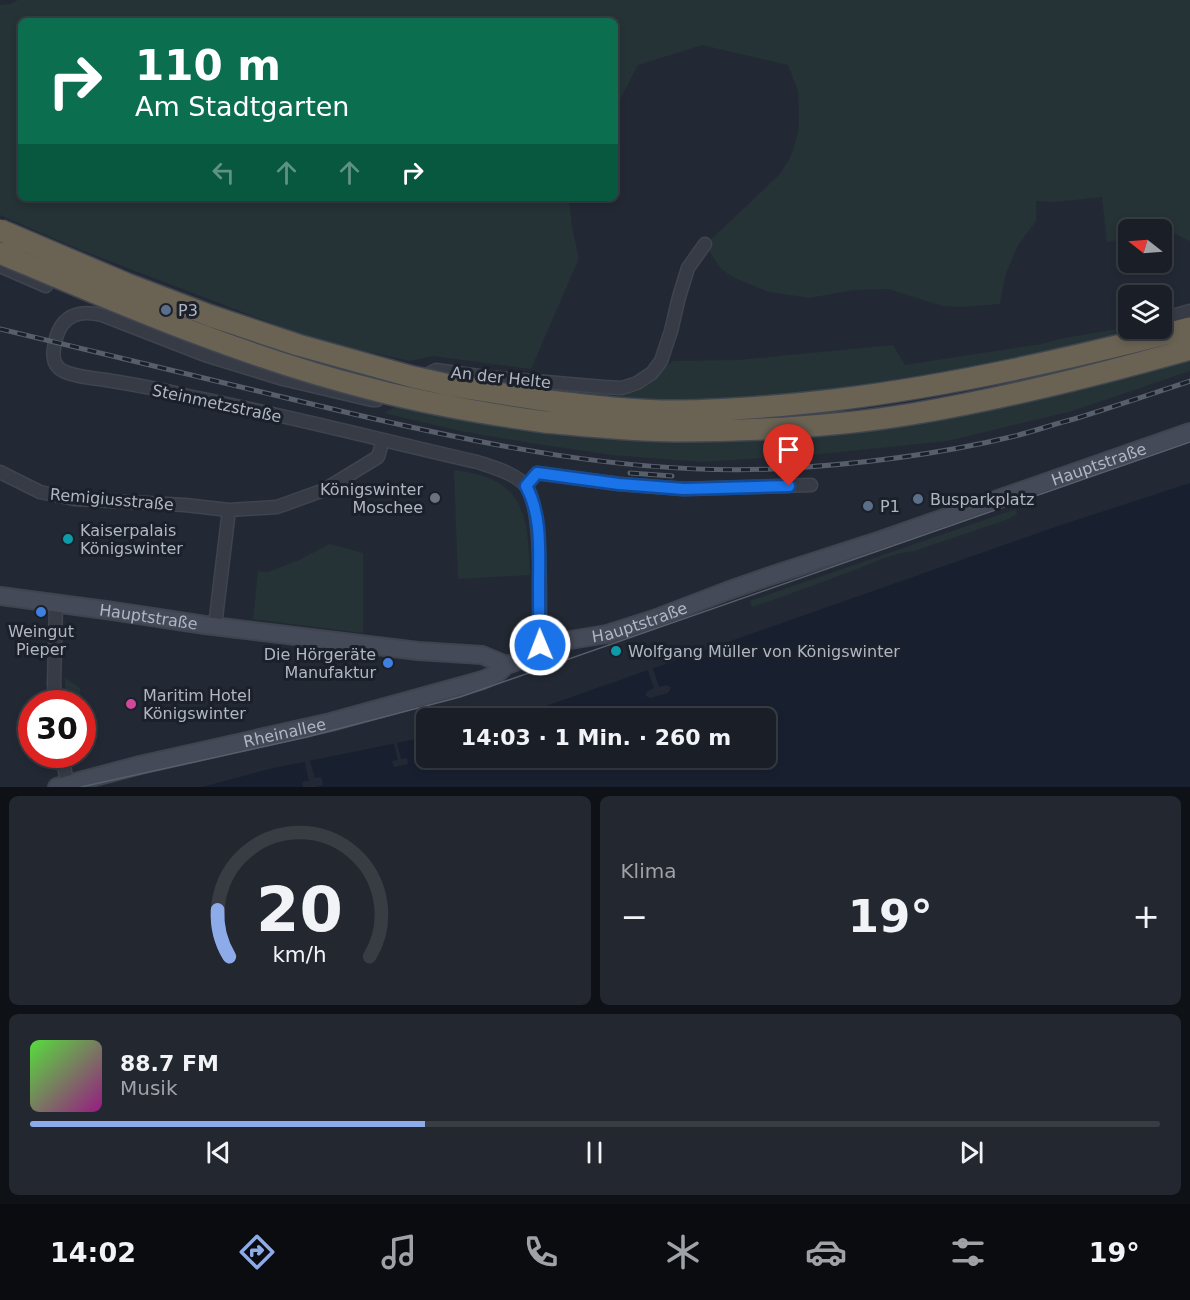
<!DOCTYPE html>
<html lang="de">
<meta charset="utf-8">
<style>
body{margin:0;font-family:"DejaVu Sans",sans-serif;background:#23272f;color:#f1f3f6;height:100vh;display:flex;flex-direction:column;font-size:22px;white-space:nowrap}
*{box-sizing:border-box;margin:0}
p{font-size:20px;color:#9fa2a7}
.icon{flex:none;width:33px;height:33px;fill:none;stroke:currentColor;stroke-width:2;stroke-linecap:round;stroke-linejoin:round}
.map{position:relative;height:787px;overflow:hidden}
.sheet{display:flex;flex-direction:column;gap:9px;padding:9px;background:#0e1115;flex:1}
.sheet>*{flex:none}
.top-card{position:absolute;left:18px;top:18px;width:600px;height:183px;border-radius:9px;box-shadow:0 3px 9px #0003,0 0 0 2px #383d44;background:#0b6e4f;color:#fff;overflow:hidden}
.needle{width:39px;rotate:287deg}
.tools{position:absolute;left:1118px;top:219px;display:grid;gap:12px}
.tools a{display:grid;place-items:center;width:54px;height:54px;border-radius:9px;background:#1a1f27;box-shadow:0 3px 9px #0003,0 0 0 2px #383d44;font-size:30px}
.speed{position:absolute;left:18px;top:690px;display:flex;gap:12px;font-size:30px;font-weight:700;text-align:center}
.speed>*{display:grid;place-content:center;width:78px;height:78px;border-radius:50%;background:#1a1f27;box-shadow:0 3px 9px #0003,0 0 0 2px #383d44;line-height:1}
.speed .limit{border:9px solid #d22;background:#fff;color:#111}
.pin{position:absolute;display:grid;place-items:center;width:51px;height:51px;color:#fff;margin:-62px -26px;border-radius:50% 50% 50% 0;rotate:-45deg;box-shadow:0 0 6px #0007}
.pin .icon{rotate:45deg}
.me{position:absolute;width:66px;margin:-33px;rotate:359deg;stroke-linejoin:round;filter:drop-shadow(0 0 4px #0008)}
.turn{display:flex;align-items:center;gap:21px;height:126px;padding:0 18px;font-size:27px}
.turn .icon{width:78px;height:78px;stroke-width:2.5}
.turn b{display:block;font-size:42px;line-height:51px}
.lanes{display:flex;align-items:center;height:57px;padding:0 18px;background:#0003;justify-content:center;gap:30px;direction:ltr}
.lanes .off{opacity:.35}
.big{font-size:45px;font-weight:800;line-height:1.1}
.sheet .tile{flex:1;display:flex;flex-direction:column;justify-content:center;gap:9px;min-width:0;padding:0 21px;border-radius:9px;background:#23272f}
.sheet .dial{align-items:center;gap:0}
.dial svg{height:156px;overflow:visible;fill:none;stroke:#383d44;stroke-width:7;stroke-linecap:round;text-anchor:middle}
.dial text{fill:#f1f3f6;stroke:none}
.song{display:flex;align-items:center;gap:18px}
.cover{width:72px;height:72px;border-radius:9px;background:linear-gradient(135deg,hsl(110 70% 55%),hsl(310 70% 35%))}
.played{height:6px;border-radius:3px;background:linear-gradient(90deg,#8eabe9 35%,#383d44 35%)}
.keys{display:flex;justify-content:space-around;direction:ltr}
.heat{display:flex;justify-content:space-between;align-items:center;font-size:33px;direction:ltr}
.sheet .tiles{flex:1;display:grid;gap:9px;grid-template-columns:1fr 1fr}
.tile:last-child{grid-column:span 2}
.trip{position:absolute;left:416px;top:708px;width:360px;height:60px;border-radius:9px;background:#1a1f27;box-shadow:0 3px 9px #0003,0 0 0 2px #383d44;font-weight:800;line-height:60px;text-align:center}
.tab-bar{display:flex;height:96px;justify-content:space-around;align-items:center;background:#0a0c10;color:#9fa2a7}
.tab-bar .icon{width:42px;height:42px}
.tab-bar .on{color:#8eabe9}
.tab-bar b{font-size:27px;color:#f1f3f6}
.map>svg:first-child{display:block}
.green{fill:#253236}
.water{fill:#182030}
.pier{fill:#232934}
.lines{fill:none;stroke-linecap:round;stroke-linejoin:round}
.street-casing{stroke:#3f444f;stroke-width:15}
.secondary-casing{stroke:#3f444f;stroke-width:20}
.highway-casing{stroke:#404650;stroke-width:24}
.street{stroke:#363b45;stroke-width:12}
.secondary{stroke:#444a58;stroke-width:16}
.highway{stroke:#6a6354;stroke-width:21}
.tram{stroke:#585f6c;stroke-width:1.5}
.rail-casing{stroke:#585f6c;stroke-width:5}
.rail{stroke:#1b202a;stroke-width:3;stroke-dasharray:9;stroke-linecap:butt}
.highway-bridge-casing{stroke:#404650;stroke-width:24;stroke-linecap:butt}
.highway-bridge{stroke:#6a6354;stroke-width:21}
.route-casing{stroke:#114b97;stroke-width:15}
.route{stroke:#1a73e8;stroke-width:10}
.service-dot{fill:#5c6f8a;stroke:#1b202a;stroke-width:2}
.worship-dot{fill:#6b7280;stroke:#1b202a;stroke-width:2}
.culture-dot{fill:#0f9aa8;stroke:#1b202a;stroke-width:2}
.shop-dot{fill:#3f7fe0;stroke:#1b202a;stroke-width:2}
.hotel-dot{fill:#d1479c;stroke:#1b202a;stroke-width:2}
.labels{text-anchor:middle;stroke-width:6;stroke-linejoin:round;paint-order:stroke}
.poi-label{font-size:16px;fill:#b0b6c2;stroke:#1b202a;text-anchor:start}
.street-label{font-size:16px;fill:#b0b6c2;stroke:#1b202a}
</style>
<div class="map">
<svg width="1190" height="787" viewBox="0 0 1190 787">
<rect width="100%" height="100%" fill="#232934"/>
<path class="green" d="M 18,0 L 1190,0 L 1190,241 L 1170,231 L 1161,233 L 1161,230 L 1128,230 L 1128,238 L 1107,242 L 1102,197 L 1055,202 L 1036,201 L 1036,221 L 1018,245 L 1005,276 L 1000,304 L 961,307 L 943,306 L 888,289 L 853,290 L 810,298 L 769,292 L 737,279 L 722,270 L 705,245 L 779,175 L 789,160 L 794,147 L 798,133 L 799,114 L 798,91 L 788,65 L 702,45 L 638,65 L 615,109 L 615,21 L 21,21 L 21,198 L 569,198 L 572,228 L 579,258 L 531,369 L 433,356 L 410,361 L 315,340 L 78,249 L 0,215 L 0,5 L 11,4 Z
M 1128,327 L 1128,328 L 1134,329 L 1134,337 L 932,380 L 786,397 L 640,401 L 572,394 L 505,384 L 499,381 L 627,393 L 640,387 L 673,361 L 739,360 L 893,345 L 905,365 L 1041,344 L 1064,338 Z
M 1190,359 L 1190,371 L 1072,411 L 947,441 L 821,454 L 703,462 L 612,455 L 537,444 L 460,431 L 384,413 L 400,404 L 757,438 Z
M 454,470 C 524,478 528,513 530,575 L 458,579 Z
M 1016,509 L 1017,514 L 1006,520 L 914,551 C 893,553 872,563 852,571 C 819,583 786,596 752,607 L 750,601 Z
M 330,544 L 363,553 L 363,633 L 253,619 L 258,571 L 268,572 L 299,560 Z
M 65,678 L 80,688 L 81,703 L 66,703 Z"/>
<path class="water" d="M 1190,483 L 1190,787 L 202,787 L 269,769 L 426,737 L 426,758 L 765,758 L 765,718 L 502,718 L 540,708 L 1058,526 Z"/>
<path class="pier" d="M 652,666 L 659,687 L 667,685 L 671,688 L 668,693 L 650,698 L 645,695 L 648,691 L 654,688 L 647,668 Z
M 396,740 L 401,759 L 407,758 L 408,764 L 394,767 L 392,761 L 398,760 L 393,741 Z
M 309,758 L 315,778 L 321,777 L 323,785 L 315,787 L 303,787 L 302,782 L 309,781 L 304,759 Z"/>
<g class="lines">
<g class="street-casing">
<path id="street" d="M 0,266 L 46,286
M 1161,316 L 1176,315 L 1190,311
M 421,378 L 436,370 L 486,377 L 604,387 L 622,388 L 637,383 L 652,373 L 661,361 L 671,331 L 679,297 L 688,268 L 705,244
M 377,400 L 372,400 L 283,379 L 205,355 L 102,315 C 80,310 63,314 56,338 C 53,350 50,364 63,371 C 77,378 97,378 112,381 C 137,385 163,390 188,396 C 285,415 381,440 477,462 C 492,467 515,473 526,486 C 544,507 539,614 540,645
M 0,472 L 40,492 L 74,499 L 185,505 L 229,510 L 277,507 L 324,490 L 378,457 L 383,440
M 526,486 L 537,473 L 619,484 L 684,489 L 811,485
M 56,603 L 54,684 L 56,704
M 215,626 L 229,510
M 62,754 L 67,783"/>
</g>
<g class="secondary-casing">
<g id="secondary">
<path id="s1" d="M 0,596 L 113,611 L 205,625 L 418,651 L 482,655 L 506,665 L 513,663 L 524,658 L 540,645 L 607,634 L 654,619 L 727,591 L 773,575 L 881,540 L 1190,432"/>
<path id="s2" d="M 57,787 L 140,765 L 331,722 L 483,680 L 498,673 L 506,665"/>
</g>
</g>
<g class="highway-casing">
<path id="highway" d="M 549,401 C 591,406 633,411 676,411 C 729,411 781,406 834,400 C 956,385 1072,358 1190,328
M 545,422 C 589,426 633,431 676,431 C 755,431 834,427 912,414 C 1006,398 1098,375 1190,349"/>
</g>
<use href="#street" class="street"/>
<use href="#secondary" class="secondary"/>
<use href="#highway" class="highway"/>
<path class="tram" d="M 81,787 L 307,737 L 460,697 L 1190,442"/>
<g class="rail-casing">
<path id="rail" d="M 0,329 C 115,356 230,385 345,412 C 485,445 628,475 773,469 C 855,465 936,455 1015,436 C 1035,431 1054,424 1074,419 C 1113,407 1151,394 1190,381
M 630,473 L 672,476"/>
</g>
<use href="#rail" class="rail"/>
<g class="highway-bridge-casing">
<path id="highway-bridge" d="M 0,230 L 127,284 L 211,316 L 298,345 L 413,377 L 454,386 L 549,401
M 0,253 C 121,304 243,357 371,389 C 428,404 487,414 545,422"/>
</g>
<use href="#highway-bridge" class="highway-bridge"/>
</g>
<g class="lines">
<g class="route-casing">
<path id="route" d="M 540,645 C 539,625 539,604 539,583 C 539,551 542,515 526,486 L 537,473 L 619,484 L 684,489 L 789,486"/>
</g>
<use href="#route" class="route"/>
</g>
<g class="service-dot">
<circle cx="166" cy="310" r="6"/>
<circle cx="918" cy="499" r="6"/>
<circle cx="868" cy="506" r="6"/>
</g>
<circle class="worship-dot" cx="435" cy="498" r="6"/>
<g class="culture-dot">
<circle cx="68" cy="539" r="6"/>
<circle cx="616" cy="651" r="6"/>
</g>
<g class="shop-dot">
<circle cx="41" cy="612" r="6"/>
<circle cx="388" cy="663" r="6"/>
</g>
<circle class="hotel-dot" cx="131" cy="704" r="6"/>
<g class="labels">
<g class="poi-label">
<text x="178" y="316">P3</text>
<text x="423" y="495" text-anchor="end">Königswinter<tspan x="423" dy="18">Moschee</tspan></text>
<text x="930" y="505">Busparkplatz</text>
<text x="880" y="512">P1</text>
<text x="80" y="536">Kaiserpalais<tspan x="80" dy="18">Königswinter</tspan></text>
<text x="41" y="637" text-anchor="middle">Weingut<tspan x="41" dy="18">Pieper</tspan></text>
<text x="628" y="657">Wolfgang Müller von Königswinter</text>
<text x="376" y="660" text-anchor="end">Die Hörgeräte<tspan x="376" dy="18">Manufaktur</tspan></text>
<text x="143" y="701">Maritim Hotel<tspan x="143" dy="18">Königswinter</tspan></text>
</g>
<g class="street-label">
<text transform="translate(501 377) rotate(6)" y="6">An der Helte</text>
<text transform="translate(217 403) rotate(12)" y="6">Steinmetzstraße</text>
<text dy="6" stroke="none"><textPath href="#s1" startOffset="1140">Hauptstraße</textPath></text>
<text transform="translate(112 499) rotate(5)" y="6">Remigiusstraße</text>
<text dy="6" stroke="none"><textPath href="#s1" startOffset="150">Hauptstraße</textPath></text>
<text dy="6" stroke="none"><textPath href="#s1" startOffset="654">Hauptstraße</textPath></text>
<text dy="6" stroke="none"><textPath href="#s2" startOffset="234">Rheinallee</textPath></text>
</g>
</g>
</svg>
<div class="tools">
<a><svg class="needle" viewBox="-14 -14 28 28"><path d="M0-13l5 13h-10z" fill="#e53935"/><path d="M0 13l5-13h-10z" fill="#9fa2a7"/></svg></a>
<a><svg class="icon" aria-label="layers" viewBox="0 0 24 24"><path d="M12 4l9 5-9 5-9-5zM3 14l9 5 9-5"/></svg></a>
</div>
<div class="speed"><div class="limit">30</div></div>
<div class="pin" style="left:789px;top:486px;background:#d93025"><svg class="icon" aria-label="arrive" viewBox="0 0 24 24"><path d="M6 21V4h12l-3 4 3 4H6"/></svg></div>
<svg class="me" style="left:540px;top:645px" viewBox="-20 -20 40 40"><circle r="17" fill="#1a73e8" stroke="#fff" stroke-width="3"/><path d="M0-11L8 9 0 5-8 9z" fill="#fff"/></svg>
<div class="trip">14:03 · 1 Min. · 260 m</div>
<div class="top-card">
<div class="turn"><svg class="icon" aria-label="right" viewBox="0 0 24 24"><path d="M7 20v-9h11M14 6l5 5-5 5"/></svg><div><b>110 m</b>Am Stadtgarten</div></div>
<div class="lanes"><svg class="icon off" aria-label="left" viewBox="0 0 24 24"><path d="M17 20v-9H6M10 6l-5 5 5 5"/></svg><svg class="icon off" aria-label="ahead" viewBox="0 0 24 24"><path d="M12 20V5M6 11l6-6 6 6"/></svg><svg class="icon off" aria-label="ahead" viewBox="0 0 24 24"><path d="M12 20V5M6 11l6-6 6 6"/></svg><svg class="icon" aria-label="right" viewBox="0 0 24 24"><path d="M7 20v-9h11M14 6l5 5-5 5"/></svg></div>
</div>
</div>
<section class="sheet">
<div class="tiles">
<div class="tile dial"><svg viewBox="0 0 100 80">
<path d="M14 69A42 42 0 1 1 86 69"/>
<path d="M14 69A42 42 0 0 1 8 45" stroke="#8eabe9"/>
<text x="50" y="56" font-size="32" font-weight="700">20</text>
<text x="50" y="72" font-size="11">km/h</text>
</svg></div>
<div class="tile"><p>Klima</p>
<div class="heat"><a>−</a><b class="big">19°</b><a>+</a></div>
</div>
<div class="tile">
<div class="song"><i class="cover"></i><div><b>88.7 FM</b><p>Musik</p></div></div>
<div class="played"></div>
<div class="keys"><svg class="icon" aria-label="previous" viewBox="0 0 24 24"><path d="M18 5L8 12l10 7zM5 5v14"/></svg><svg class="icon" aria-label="pause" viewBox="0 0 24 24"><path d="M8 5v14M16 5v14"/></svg><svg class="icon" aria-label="next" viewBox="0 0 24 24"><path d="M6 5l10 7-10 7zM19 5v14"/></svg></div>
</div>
</div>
</section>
<nav class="tab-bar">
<b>14:02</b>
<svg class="icon on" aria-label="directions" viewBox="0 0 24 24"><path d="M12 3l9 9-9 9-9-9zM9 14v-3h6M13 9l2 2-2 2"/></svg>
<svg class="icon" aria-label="music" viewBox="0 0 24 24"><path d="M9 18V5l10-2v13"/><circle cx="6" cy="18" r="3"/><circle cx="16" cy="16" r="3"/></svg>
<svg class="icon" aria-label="phone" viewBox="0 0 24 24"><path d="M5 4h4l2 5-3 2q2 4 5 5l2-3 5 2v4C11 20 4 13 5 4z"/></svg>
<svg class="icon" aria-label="climate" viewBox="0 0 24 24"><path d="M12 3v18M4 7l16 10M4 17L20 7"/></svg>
<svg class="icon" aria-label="car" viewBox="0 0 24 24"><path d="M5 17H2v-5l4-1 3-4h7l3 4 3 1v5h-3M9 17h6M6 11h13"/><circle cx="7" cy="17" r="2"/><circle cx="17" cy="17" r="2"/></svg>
<svg class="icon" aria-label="filters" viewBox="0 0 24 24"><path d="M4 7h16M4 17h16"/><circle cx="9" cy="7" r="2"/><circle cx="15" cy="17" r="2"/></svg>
<b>19°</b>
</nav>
